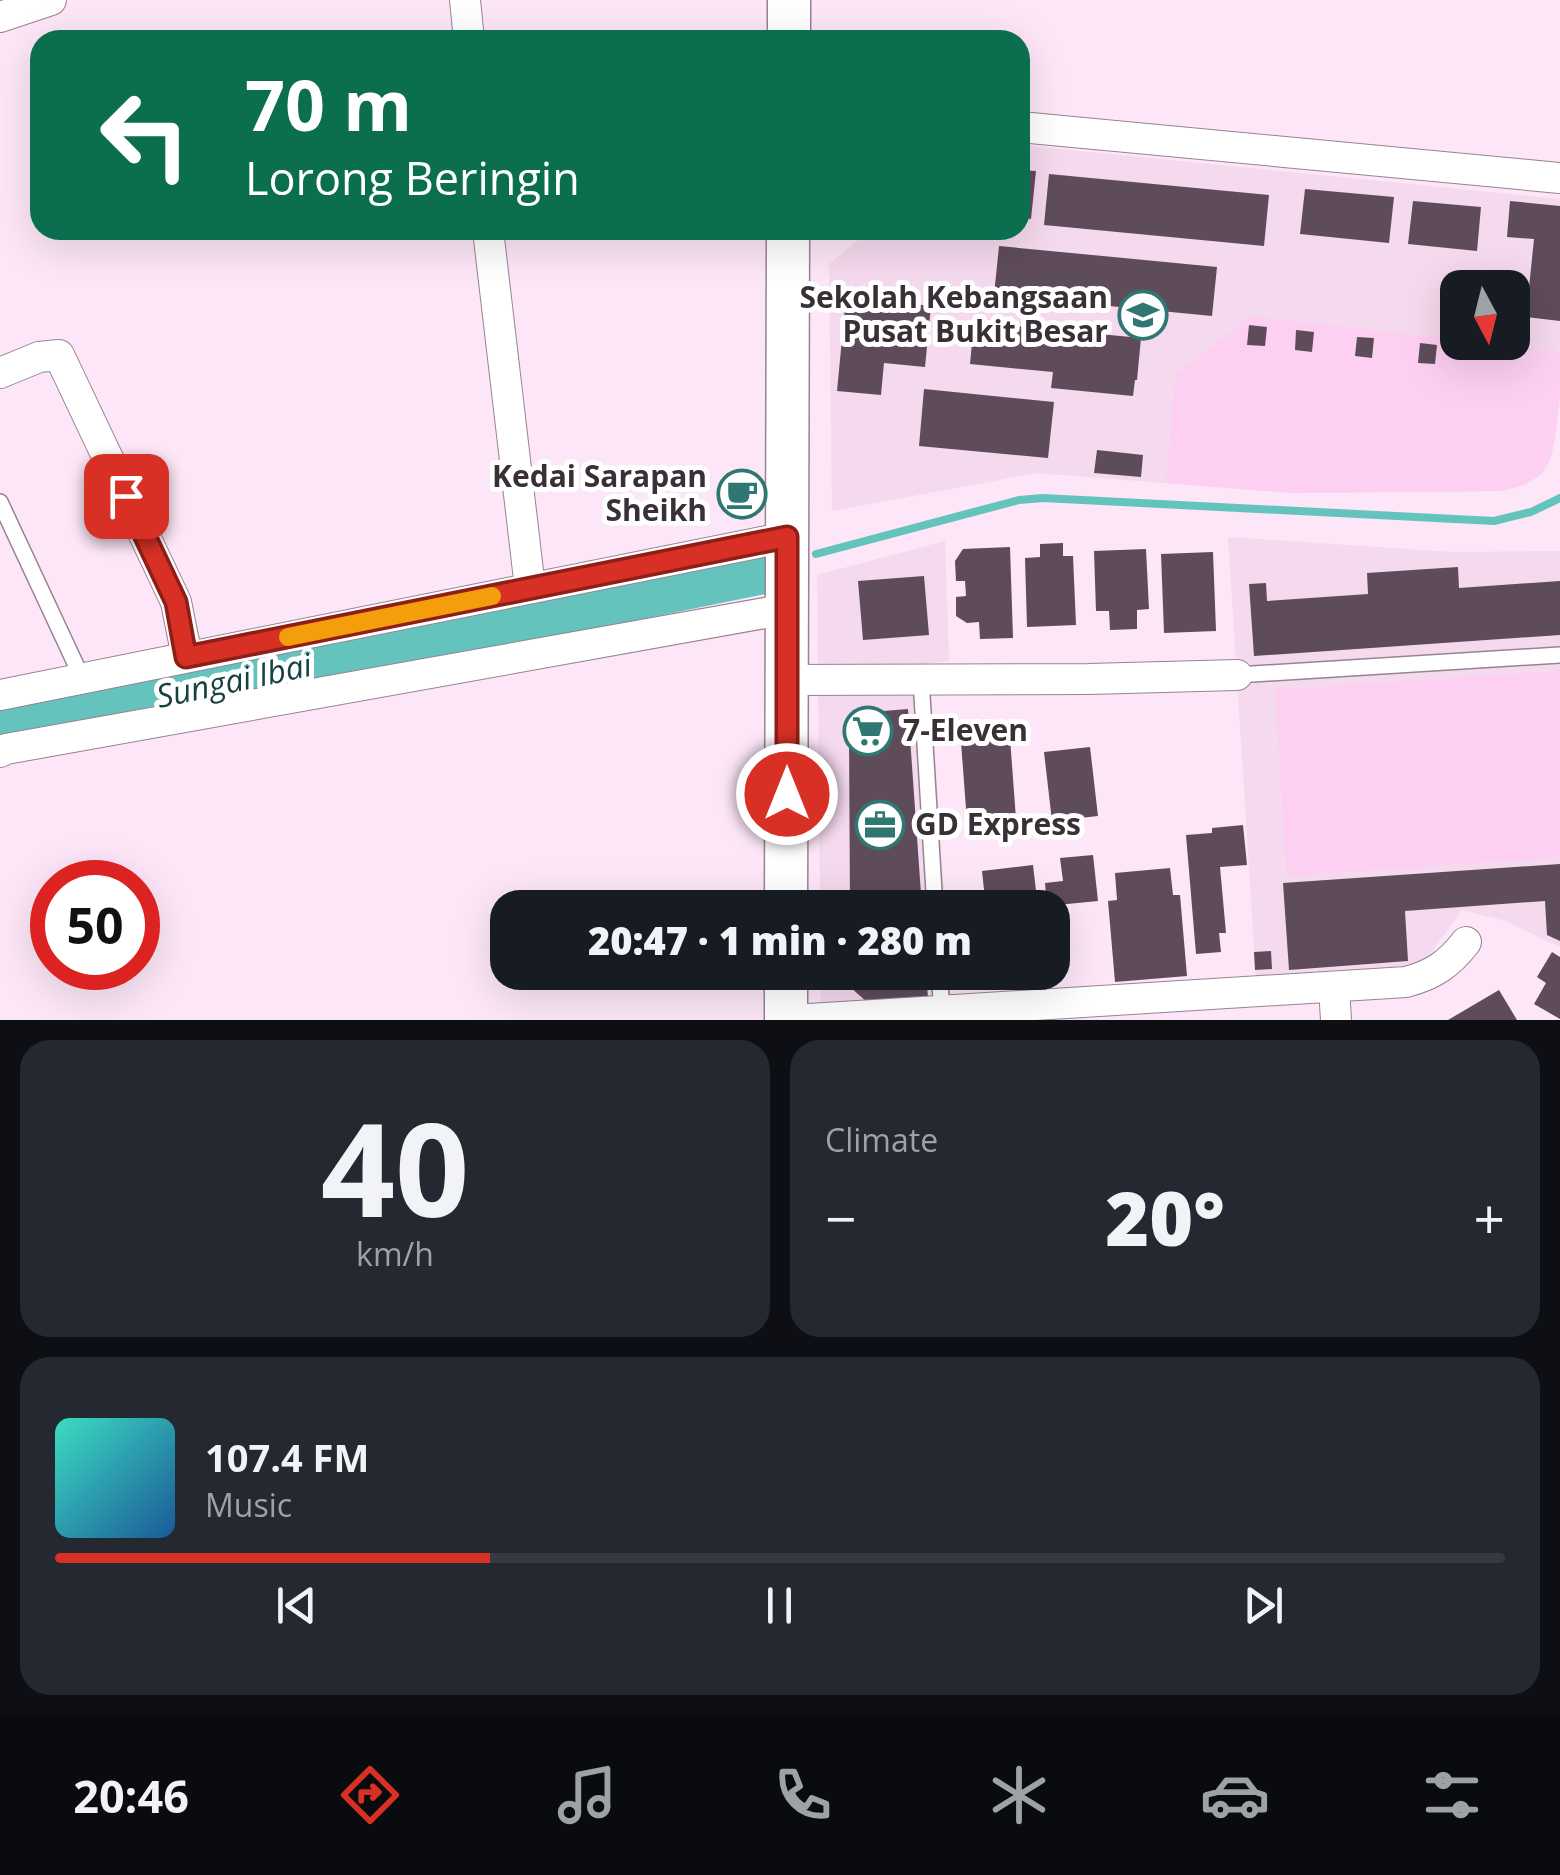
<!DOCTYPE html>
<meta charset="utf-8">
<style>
body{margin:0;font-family:"Open Sans",sans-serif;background:#242831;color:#f1f3f6;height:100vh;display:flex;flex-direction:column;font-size:38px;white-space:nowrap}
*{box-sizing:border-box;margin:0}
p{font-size:32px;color:#9ea1a6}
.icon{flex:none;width:55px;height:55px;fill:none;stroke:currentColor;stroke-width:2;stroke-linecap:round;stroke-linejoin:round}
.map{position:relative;height:1020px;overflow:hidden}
.drawer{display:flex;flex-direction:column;gap:20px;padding:20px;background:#0d0f14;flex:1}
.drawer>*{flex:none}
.guide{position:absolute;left:30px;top:30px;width:1000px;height:210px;border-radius:30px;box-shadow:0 10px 40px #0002;background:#0b6e4f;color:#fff;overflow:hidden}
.needle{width:65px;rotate:173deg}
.buttons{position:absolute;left:1440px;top:270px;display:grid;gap:20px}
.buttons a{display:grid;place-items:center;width:90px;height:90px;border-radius:20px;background:#171b24;box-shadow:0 10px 40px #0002;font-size:50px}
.speed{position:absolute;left:30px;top:860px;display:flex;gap:20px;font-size:50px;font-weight:700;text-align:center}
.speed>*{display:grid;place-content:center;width:130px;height:130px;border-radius:50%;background:#171b24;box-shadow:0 10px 40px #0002;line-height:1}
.speed .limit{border:15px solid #d22;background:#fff;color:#111}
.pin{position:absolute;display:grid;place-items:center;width:85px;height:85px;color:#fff;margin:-42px;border-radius:20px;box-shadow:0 5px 15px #0006}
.me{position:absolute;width:110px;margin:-55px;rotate:0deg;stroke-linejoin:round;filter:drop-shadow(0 0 8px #0008)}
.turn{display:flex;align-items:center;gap:35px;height:210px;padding:0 50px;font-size:45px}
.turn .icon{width:130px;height:130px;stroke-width:2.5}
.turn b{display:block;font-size:70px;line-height:85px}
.big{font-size:75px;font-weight:800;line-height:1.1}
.drawer .card{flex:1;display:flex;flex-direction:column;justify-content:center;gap:15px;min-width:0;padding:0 35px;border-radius:30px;background:#242831}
.drawer .dial{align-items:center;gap:0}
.dial b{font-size:130px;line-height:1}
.song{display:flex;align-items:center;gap:30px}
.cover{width:120px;height:120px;border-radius:15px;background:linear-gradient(135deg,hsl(170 70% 55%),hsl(210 70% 35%))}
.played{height:10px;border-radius:5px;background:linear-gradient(90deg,#d93025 30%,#363941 30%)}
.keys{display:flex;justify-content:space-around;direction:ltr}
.heat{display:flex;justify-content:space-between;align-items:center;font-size:55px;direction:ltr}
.drawer .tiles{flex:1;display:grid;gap:20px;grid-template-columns:1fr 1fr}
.card:last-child{grid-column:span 2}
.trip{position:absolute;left:490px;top:890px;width:580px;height:100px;border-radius:30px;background:#171b24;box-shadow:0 10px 40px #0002;font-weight:800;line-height:100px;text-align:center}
.menu{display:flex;height:160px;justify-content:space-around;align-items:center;background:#090b0e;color:#9ea1a6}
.menu .icon{width:70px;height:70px}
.menu .current{color:#d93025}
.menu b{font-size:45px;color:#f1f3f6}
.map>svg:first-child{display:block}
.built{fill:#f5d9ee;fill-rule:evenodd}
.green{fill:#fdcff1}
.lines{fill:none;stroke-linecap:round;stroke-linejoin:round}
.stream{stroke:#64c3bd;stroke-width:8}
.river{stroke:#64c3bd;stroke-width:45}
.building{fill:#5e4c5a}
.service-casing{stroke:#978392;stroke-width:18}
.minor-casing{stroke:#978392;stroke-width:32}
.secondary-casing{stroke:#978392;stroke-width:45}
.service{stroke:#fff;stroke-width:15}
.minor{stroke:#fff;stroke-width:30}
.secondary{stroke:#fff;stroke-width:42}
.route-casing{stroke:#8d1f18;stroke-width:25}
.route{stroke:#d93025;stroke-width:18}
.slow{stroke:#f59e0b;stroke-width:18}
.labels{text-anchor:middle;stroke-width:10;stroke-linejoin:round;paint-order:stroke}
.poi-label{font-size:30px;font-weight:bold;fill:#383036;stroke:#fff;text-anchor:end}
.water-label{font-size:32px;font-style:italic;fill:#16423f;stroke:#fff}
</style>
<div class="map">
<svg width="1560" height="1020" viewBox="0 0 1560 1020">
<rect width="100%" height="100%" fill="#fce6f7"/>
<path class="built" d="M 1020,145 L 1560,199 L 1560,400 L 1552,455 L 1544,471 L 1524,485 L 1502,491 L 1292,493 L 1037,473 L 832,511 L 829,264 L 862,237 L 863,230 L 1020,230 ZM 1458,288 L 1512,288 L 1512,342 L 1458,342 Z
M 1228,537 L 1452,552 L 1560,551 L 1560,947 L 1506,921 L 1462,910 L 1420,968 L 1256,978 Z
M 945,541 L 949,661 L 929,663 L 945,907 L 820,907 L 817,575 Z
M 820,973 L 949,973 L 951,996 L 821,1020 Z"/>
<path class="green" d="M 1251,316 L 1457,340 L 1458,342 L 1478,343 L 1560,352 C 1560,380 1560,449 1544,470 C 1534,483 1517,487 1502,491 L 1292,493 L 1166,483 L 1176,374 Z
M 1560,671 L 1560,857 L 1287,876 L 1275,690 Z"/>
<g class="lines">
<path class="stream" d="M 816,554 L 1019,500 L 1043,498 L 1494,521 L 1531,512 L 1560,498"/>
<path class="river" d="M 0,730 L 18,723 L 761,572"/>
</g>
<path class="building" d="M 1020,170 L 1036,171 L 1031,219 L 1020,218 Z
M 1049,174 L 1269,195 L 1264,246 L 1044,225 Z
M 1305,189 L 1394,197 L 1389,243 L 1300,234 Z
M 1413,201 L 1481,207 L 1477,251 L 1408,244 Z
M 1510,201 L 1560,206 L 1560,321 L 1526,317 L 1534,239 L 1507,237 Z
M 999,246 L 1217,267 L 1212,316 L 994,295 Z
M 846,297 L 931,306 L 925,367 L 884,363 L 881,395 L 837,391 Z
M 974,322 L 1141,338 L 1137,380 L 1135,380 L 1133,396 L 1051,388 L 1053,372 L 970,364 Z
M 1249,325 L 1267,327 L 1265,346 L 1247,345 Z
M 1296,330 L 1314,332 L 1312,352 L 1295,350 Z
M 1357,337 L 1374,338 L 1372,358 L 1355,356 Z
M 1420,343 L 1437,345 L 1435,364 L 1418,363 Z
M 924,389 L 1054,402 L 1048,458 L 919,446 Z
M 1097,450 L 1143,455 L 1141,477 L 1094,473 Z
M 1063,543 L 1063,556 L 1073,556 L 1076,625 L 1027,627 L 1025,558 L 1040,557 L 1040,544 Z
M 1010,547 L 1013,638 L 980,639 L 979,622 L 967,623 L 956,616 L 956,597 L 966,596 L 965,581 L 956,581 L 955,561 L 963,549 Z
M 1146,549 L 1149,609 L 1137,610 L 1137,629 L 1110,630 L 1109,611 L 1096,611 L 1094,551 Z
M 1213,552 L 1216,631 L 1164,633 L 1161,554 Z
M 1458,567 L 1459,588 L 1560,581 L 1560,635 L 1254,656 L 1249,584 L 1266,583 L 1267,601 L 1368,594 L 1367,573 Z
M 924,576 L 929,635 L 863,640 L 858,581 Z
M 908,709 L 922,908 L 850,908 L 849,733 L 871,712 Z
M 1010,738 L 1016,819 L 967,822 L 961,742 Z
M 1090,747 L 1098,816 L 1052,821 L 1044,752 Z
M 1243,825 L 1247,865 L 1220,867 L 1226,933 L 1219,933 L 1221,952 L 1196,954 L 1186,835 L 1212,833 L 1212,828 Z
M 1093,855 L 1098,901 L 1047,906 L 1045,883 L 1063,881 L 1060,858 Z
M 1560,864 L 1560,941 L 1547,935 L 1545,901 L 1405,911 L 1408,961 L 1289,970 L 1283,883 Z
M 1033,865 L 1038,908 L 986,908 L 982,871 Z
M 1170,868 L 1173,895 L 1180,895 L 1187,976 L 1115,982 L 1108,901 L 1117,900 L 1115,873 Z
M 1271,951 L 1272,969 L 1255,970 L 1254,952 Z
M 1552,952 L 1560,957 L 1560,1019 L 1534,1004 L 1546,983 L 1537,977 Z
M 850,972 L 926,972 L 928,998 L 867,1002 L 850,987 Z
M 1499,990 L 1517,1020 L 1448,1020 Z"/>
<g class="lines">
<g class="service-casing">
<path id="service" d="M 0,502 L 82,678
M 1237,675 L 1560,655
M 921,679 L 935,908
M 939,972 L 942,1011"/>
</g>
<g class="minor-casing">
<path id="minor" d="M 465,0 L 469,40
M 0,17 L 51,0
M 1020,127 L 1560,178
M 488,230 L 530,588
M 0,373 L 39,357 L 59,355 L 176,602 L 187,657
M 787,680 L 1089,679 L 1237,675
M 0,695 L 787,537
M 0,752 L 6,749 L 787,609
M 1334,987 L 1336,1020
M 793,1020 L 1406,982 C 1433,975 1449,964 1466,942"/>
</g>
<g class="secondary-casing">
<path id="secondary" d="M 789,40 L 789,0
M 786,908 L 788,230
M 786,1020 L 786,972"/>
</g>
<use href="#service" class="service"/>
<use href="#minor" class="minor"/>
<use href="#secondary" class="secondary"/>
</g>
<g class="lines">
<g class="route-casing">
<path id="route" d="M 126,496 L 176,602 L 186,657 L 787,537 L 787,794"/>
</g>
<use href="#route" class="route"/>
<path class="slow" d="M 288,637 L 492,596"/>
</g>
<defs>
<g id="school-ring" transform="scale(2.5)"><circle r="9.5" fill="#fff" stroke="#2e7772" stroke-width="1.5"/><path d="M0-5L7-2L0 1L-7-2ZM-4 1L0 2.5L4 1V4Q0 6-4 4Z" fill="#2e7772"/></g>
<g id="cafe-ring" transform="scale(2.5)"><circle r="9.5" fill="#fff" stroke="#2e7772" stroke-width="1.5"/><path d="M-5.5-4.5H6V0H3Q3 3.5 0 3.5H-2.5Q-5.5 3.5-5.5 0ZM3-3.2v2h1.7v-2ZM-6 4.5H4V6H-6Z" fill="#2e7772"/></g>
<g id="supermarket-ring" transform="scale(2.5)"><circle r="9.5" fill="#fff" stroke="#2e7772" stroke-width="1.5"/><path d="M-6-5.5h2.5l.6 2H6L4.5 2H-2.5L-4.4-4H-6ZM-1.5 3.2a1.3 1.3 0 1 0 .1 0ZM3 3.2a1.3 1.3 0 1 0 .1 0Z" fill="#2e7772"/></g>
<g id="office-ring" transform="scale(2.5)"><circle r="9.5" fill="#fff" stroke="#2e7772" stroke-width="1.5"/><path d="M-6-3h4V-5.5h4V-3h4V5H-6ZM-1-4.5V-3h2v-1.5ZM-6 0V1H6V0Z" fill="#2e7772"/></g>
</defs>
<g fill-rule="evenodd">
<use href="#school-ring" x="1143" y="315"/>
<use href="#cafe-ring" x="742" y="494"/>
<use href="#supermarket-ring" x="868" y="731"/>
<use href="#office-ring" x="880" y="825"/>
</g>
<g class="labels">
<g class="poi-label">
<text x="1108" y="308">Sekolah Kebangsaan<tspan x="1108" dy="34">Pusat Bukit Besar</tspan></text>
<text x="707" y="487">Kedai Sarapan<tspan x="707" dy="34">Sheikh</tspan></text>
<text x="903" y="741" text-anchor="start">7-Eleven</text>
<text x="915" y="835" text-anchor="start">GD Express</text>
</g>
<g class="water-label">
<text transform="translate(234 681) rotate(-12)" y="11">Sungai Ibai</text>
</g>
</g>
</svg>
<div class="buttons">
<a><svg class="needle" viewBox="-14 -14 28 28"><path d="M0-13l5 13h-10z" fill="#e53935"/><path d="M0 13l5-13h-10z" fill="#9ea1a6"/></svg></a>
</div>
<div class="speed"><div class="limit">50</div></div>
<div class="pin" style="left:126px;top:496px;background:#d93025"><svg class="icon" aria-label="arrive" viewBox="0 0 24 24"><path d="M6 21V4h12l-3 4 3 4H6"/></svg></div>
<svg class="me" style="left:787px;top:794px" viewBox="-20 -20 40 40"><circle r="17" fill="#d93025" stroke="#fff" stroke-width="3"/><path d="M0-11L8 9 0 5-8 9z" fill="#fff"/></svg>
<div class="trip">20:47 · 1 min · 280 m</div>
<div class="guide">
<div class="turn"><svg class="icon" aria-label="left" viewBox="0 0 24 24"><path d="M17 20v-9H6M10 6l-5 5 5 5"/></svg><div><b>70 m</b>Lorong Beringin</div></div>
</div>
</div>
<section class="drawer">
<div class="tiles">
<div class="card dial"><b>40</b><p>km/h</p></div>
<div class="card"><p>Climate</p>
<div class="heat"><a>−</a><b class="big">20°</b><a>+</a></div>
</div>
<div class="card">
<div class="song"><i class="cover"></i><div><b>107.4 FM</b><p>Music</p></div></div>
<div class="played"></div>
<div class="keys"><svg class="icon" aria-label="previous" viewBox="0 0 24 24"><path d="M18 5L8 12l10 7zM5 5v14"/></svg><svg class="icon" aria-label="pause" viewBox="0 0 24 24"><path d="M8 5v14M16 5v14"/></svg><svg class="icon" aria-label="next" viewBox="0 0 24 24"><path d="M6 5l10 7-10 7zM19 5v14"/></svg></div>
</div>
</div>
</section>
<nav class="menu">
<b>20:46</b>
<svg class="icon current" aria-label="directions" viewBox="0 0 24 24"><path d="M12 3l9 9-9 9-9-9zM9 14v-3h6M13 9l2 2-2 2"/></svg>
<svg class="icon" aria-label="music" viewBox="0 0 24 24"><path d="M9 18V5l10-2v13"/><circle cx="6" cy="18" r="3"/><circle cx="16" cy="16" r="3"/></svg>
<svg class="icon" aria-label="phone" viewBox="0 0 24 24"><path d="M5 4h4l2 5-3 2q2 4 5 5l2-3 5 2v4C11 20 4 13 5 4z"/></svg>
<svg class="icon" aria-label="climate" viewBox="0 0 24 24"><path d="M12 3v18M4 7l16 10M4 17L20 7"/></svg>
<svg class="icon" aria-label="car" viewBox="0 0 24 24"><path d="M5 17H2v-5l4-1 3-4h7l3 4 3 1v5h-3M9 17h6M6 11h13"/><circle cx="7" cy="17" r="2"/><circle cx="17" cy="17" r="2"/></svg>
<svg class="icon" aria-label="filters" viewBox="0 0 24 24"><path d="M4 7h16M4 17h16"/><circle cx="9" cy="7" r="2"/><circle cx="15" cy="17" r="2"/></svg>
</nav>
